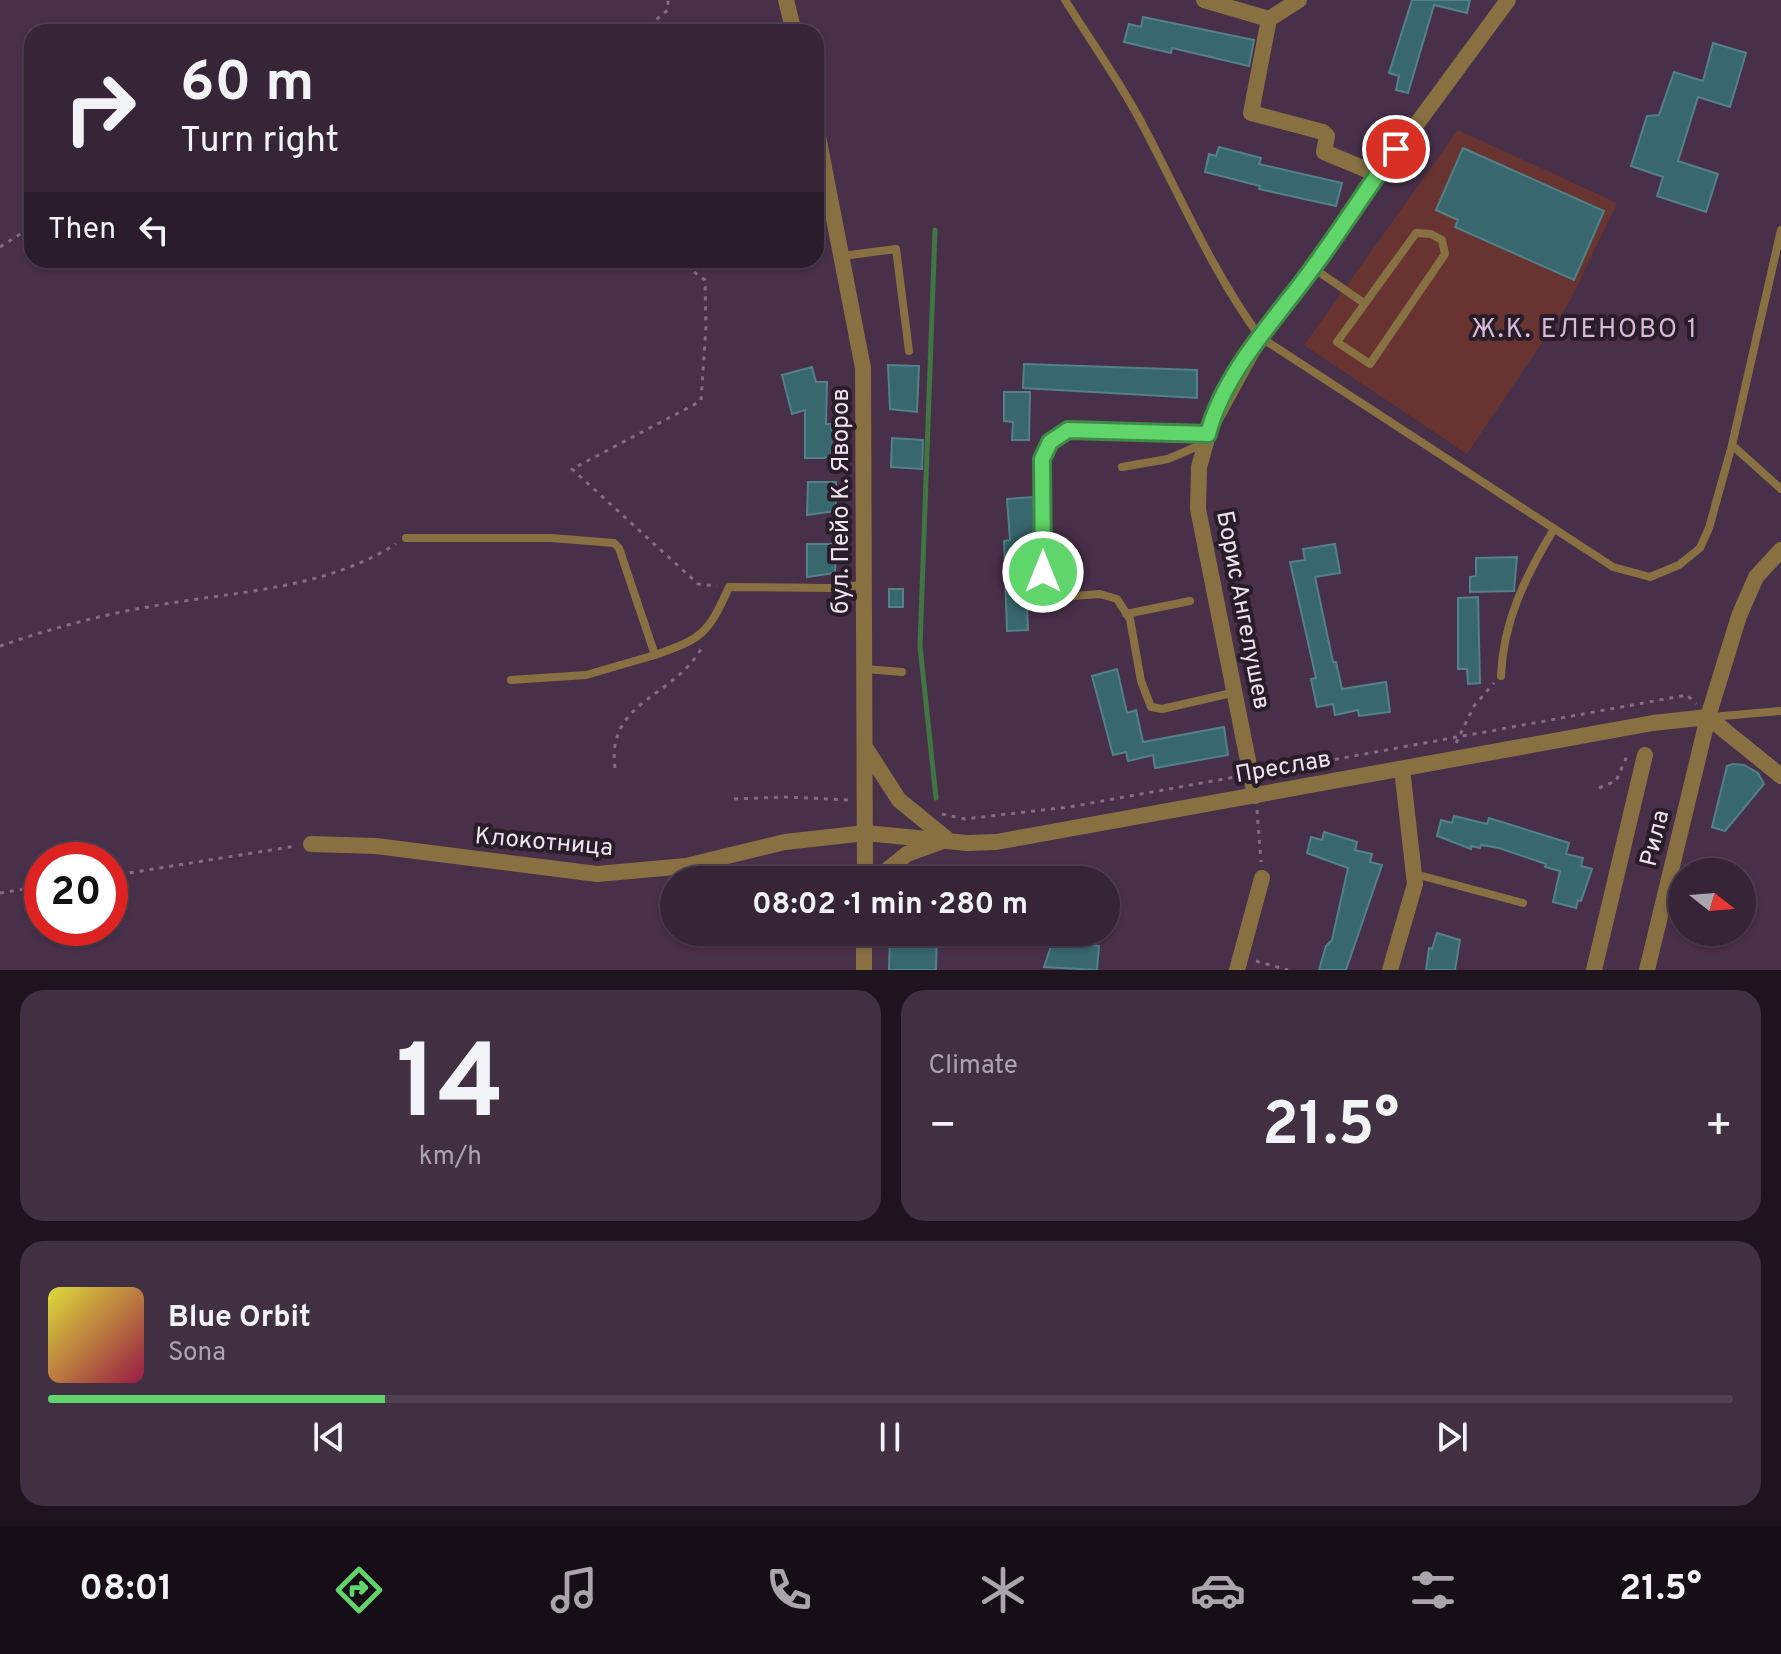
<!DOCTYPE html>
<meta charset="utf-8">
<style>
body{margin:0;font-family:Overpass,sans-serif;background:#413042;color:#f1f3f6;height:100vh;display:flex;flex-direction:column;font-size:30px;white-space:nowrap}
*{box-sizing:border-box;margin:0}
p{font-size:26px;color:#aaa4ad}
.icon{flex:none;width:44px;height:44px;fill:none;stroke:currentColor;stroke-width:2;stroke-linecap:round;stroke-linejoin:round}
.map{position:relative;height:970px;overflow:hidden}
.drawer{display:flex;flex-direction:column;gap:20px;padding:20px;background:#1e141e;flex:1}
.drawer>*{flex:none}
.top-card{position:absolute;left:24px;top:24px;width:800px;height:244px;border-radius:24px;box-shadow:0 2px 6px #0004,0 0 0 2px #504152;background:#362437;color:#f1f3f6;overflow:hidden}
.needle{width:52px;rotate:107deg}
.tools{position:absolute;left:1668px;top:858px;display:grid;gap:16px}
.tools a{display:grid;place-items:center;width:88px;height:88px;border-radius:50%;background:#362437;box-shadow:0 2px 6px #0004,0 0 0 2px #504152;font-size:40px}
.speed{position:absolute;left:24px;top:842px;display:flex;gap:16px;font-size:40px;font-weight:700;text-align:center}
.speed>*{display:grid;place-content:center;width:104px;height:104px;border-radius:50%;background:#362437;box-shadow:0 2px 6px #0004,0 0 0 2px #504152;line-height:1}
.speed .limit{border:12px solid #d22;background:#fff;color:#111}
.pin{position:absolute;display:grid;place-items:center;width:68px;height:68px;color:#fff;margin:-34px;border:4px solid #fff;border-radius:50%;box-shadow:0 2px 8px #0007}
.me{position:absolute;width:88px;margin:-44px;rotate:0deg;stroke-linejoin:round;filter:drop-shadow(0 0 6px #0008)}
.turn{display:flex;align-items:center;gap:28px;height:168px;padding:0 24px;font-size:36px}
.turn .icon{width:104px;height:104px;stroke-width:2.5}
.turn b{display:block;font-size:56px;line-height:68px}
.then{display:flex;align-items:center;height:76px;padding:0 24px;background:#0003;gap:16px;font-size:30px}
.big{font-size:60px;font-weight:700;line-height:1.1}
.drawer .widget{flex:1;display:flex;flex-direction:column;justify-content:center;gap:12px;min-width:0;padding:0 28px;border-radius:24px;background:#413042}
.drawer .dial{align-items:center;gap:0}
.dial b{font-size:104px;line-height:1}
.song{display:flex;align-items:center;gap:24px}
.cover{width:96px;height:96px;border-radius:12px;background:linear-gradient(135deg,hsl(60 70% 55%),hsl(340 70% 35%))}
.played{height:8px;border-radius:4px;background:linear-gradient(90deg,#60d56b 20%,#504152 20%)}
.keys{display:flex;justify-content:space-around;direction:ltr}
.heat{display:flex;justify-content:space-between;align-items:center;font-size:44px;direction:ltr}
.drawer .tiles{flex:1;display:grid;gap:20px;grid-template-columns:1fr 1fr}
.widget:last-child{grid-column:span 2}
.trip{position:absolute;left:660px;top:866px;width:460px;height:80px;border-radius:40px;background:#362437;box-shadow:0 2px 6px #0004,0 0 0 2px #504152;font-weight:700;line-height:80px;text-align:center}
.tabs{display:flex;height:128px;justify-content:space-around;align-items:center;background:#160e16;color:#aaa4ad}
.tabs .icon{width:56px;height:56px}
.tabs .selected{color:#60d56b}
.tabs b{font-size:36px;color:#f1f3f6}
.map>svg:first-child{display:block}
.green{fill:#673431}
.lines{fill:none;stroke-linecap:round;stroke-linejoin:round}
.stream{stroke:#417644;stroke-width:5}
.building{fill:#38676d;stroke:#528187;stroke-width:2}
.path{stroke:#826d82;stroke-width:3;stroke-dasharray:4 6;stroke-linecap:butt}
.service{stroke:#877143;stroke-width:8}
.minor{stroke:#877143;stroke-width:16}
.tertiary{stroke:#877143;stroke-width:16}
.route-casing{stroke:#3e8a46;stroke-width:20}
.route{stroke:#60d56b;stroke-width:14}
.labels{text-anchor:middle;stroke-width:8;stroke-linejoin:round;paint-order:stroke}
.street-label{font-size:24px;fill:#f1e2f1;stroke:#281d28}
.neighbourhood-label{font-size:26px;letter-spacing:2px;fill:#d8bbd9;stroke:#281d28}
</style>
<div class="map">
<svg width="1781" height="970" viewBox="0 0 1781 970">
<rect width="100%" height="100%" fill="#483049"/>
<path class="green" d="M 1458,130 L 1617,203 L 1570,301 L 1467,454 L 1304,345 Z"/>
<g class="lines">
<path class="stream" d="M 935,230 L 920,646 L 936,798"/>
</g>
<path class="building" d="M 1412,0 L 1470,0 L 1467,13 L 1434,5 L 1408,93 L 1396,90 L 1399,76 L 1389,73 Z
M 1143,17 L 1254,40 L 1249,66 L 1172,48 L 1171,53 L 1124,42 L 1129,24 L 1141,27 Z
M 1713,43 L 1746,53 L 1730,107 L 1698,97 L 1678,161 L 1718,174 L 1706,212 L 1657,196 L 1663,177 L 1631,166 L 1647,116 L 1659,115 L 1674,72 L 1703,81 Z
M 1219,147 L 1261,158 L 1259,164 L 1342,183 L 1336,206 L 1259,189 L 1260,186 L 1205,172 L 1209,154 L 1216,156 Z
M 1463,148 L 1604,211 L 1574,280 L 1455,227 L 1458,220 L 1436,210 Z
M 1024,364 L 1197,370 L 1197,398 L 1023,388 Z
M 888,365 L 919,366 L 917,412 L 890,409 Z
M 812,367 L 816,382 L 827,382 L 826,424 L 831,424 L 831,430 L 834,430 L 831,455 L 824,458 L 805,458 L 805,410 L 792,414 L 782,375 Z
M 1004,392 L 1030,392 L 1029,440 L 1012,440 L 1013,422 L 1004,421 Z
M 892,438 L 923,440 L 922,469 L 891,467 Z
M 808,482 L 836,482 L 836,511 L 807,515 Z
M 1033,497 L 1036,544 L 1024,545 L 1028,630 L 1007,631 L 1004,541 L 1010,540 L 1007,499 Z
M 807,544 L 836,544 L 835,573 L 807,577 Z
M 1335,544 L 1340,573 L 1315,577 L 1333,662 L 1336,662 L 1342,689 L 1386,682 L 1390,712 L 1359,716 L 1358,710 L 1335,715 L 1333,704 L 1317,707 L 1311,679 L 1316,678 L 1290,562 L 1305,560 L 1303,549 Z
M 1517,557 L 1514,591 L 1470,592 L 1470,577 L 1476,576 L 1476,558 Z
M 889,589 L 903,589 L 903,607 L 889,607 Z
M 1478,597 L 1480,683 L 1468,684 L 1467,669 L 1458,669 L 1458,598 Z
M 1117,669 L 1127,713 L 1136,710 L 1143,742 L 1224,727 L 1228,755 L 1155,768 L 1153,755 L 1128,761 L 1126,752 L 1113,755 L 1092,676 Z
M 1733,764 L 1744,765 L 1758,773 L 1764,784 L 1725,831 L 1712,827 L 1727,766 Z
M 1454,816 L 1487,824 L 1489,818 L 1569,843 L 1566,854 L 1583,858 L 1581,866 L 1592,869 L 1581,901 L 1578,900 L 1576,908 L 1553,902 L 1560,871 L 1545,867 L 1546,864 L 1499,848 L 1481,845 L 1480,848 L 1471,846 L 1471,849 L 1437,836 L 1441,820 L 1452,823 Z
M 1324,832 L 1357,842 L 1355,850 L 1372,854 L 1370,862 L 1382,865 L 1346,970 L 1319,970 L 1326,946 L 1332,940 L 1348,868 L 1307,853 L 1311,837 L 1322,840 Z
M 890,932 L 937,932 L 936,970 L 889,970 Z
M 1437,933 L 1460,940 L 1455,970 L 1426,970 L 1429,948 L 1432,949 Z
M 1061,942 L 1099,946 L 1097,970 L 1044,967 L 1051,946 L 1059,947 Z"/>
<g class="lines">
<path class="path" d="M 641,32 L 668,10 L 668,0
M 0,247 L 28,229
M 678,260 L 705,280 L 706,327 L 701,401 L 572,469 L 698,584 L 717,586
M 0,646 C 46,630 100,615 148,607 C 233,591 321,591 396,544
M 1456,743 L 1474,706 L 1494,683
M 615,768 C 606,701 673,698 701,649
M 1266,772 L 1687,695 L 1696,704
M 1599,788 L 1616,781 L 1627,756
M 734,799 L 785,797 L 850,800
M 1257,810 L 1261,862
M 942,814 L 965,819 L 1069,807 L 1235,777
M 110,876 L 296,846
M 0,893 L 42,886
M 1256,961 L 1288,970"/>
<path class="service" d="M 1065,0 C 1090,40 1118,79 1140,120 C 1179,193 1211,270 1260,337 L 1613,567 L 1650,577 L 1679,565 L 1700,548 L 1709,528 L 1732,445
M 1781,230 L 1732,445 L 1781,489
M 1416,233 L 1431,234 L 1442,240 L 1445,254 L 1370,364 L 1337,342 Z
M 842,256 L 896,249 L 909,351
M 1313,268 L 1364,303
M 1208,434 L 1068,430 L 1050,442 L 1042,459 L 1043,572 L 1058,597 L 1100,594 L 1117,599 L 1130,619 L 1141,681 L 1151,707 L 1162,709 L 1236,692
M 1122,467 L 1168,459 L 1205,443
M 406,538 L 551,538 L 614,543 L 619,548 L 655,655 C 703,638 708,634 729,587 L 830,588 L 863,585
M 1126,614 L 1190,601
M 865,669 L 902,672
M 1501,676 C 1503,621 1526,575 1554,529
M 511,680 L 586,675 L 655,655
M 1711,717 L 1781,711
M 1415,874 L 1523,903"/>
<path class="minor" d="M 1204,0 L 1269,19 L 1251,113 L 1323,132 L 1327,136 L 1324,152 L 1377,174
M 1269,19 L 1299,0
M 1708,717 L 1781,776
M 311,844 L 376,846 L 597,874 L 686,866 L 785,842 L 866,833
M 1237,970 L 1262,878
M 1390,970 L 1415,884 L 1402,769
M 1594,970 L 1645,755"/>
<path class="tertiary" d="M 786,0 L 794,32
M 816,126 L 863,368 L 865,880
M 865,747 L 899,800 L 947,839
M 1255,796 L 1198,509 L 1199,467 L 1210,428 L 1260,337 L 1508,0
M 866,833 L 967,843 L 996,842 L 1653,723 L 1708,717
M 875,880 L 907,854 L 943,841
M 864,970 L 864,932
M 1647,970 L 1708,717 L 1739,616 L 1756,577 L 1781,550"/>
</g>
<g class="lines">
<g class="route-casing">
<path id="route" d="M 1043,572 L 1042,459 L 1050,442 L 1068,430 L 1208,434 C 1224,372 1275,320 1312,269 C 1341,230 1367,188 1396,149"/>
</g>
<use href="#route" class="route"/>
</g>
<g class="labels">
<g class="street-label">
<text transform="translate(840 501) rotate(-90)" y="8">бул. Пейо К. Яворов</text>
<text transform="translate(1244 610) rotate(79)" y="8">Борис Ангелушев</text>
<text transform="translate(1283 766) rotate(-10)" y="8">Преслав</text>
<text transform="translate(1654 838) rotate(-76)" y="8">Рила</text>
<text transform="translate(544 841) rotate(5)" y="8">Клокотница</text>
</g>
<g class="neighbourhood-label">
<text x="1585" y="337">Ж.К. ЕЛЕНОВО 1</text>
</g>
</g>
</svg>
<div class="tools">
<a><svg class="needle" viewBox="-14 -14 28 28"><path d="M0-13l5 13h-10z" fill="#e53935"/><path d="M0 13l5-13h-10z" fill="#aaa4ad"/></svg></a>
</div>
<div class="speed"><div class="limit">20</div></div>
<div class="pin" style="left:1396px;top:149px;background:#d93025"><svg class="icon" aria-label="arrive" viewBox="0 0 24 24"><path d="M6 21V4h12l-3 4 3 4H6"/></svg></div>
<svg class="me" style="left:1043px;top:572px" viewBox="-20 -20 40 40"><circle r="17" fill="#60d56b" stroke="#fff" stroke-width="3"/><path d="M0-11L8 9 0 5-8 9z" fill="#fff"/></svg>
<div class="trip">08:02 · 1 min · 280 m</div>
<div class="top-card">
<div class="turn"><svg class="icon" aria-label="right" viewBox="0 0 24 24"><path d="M7 20v-9h11M14 6l5 5-5 5"/></svg><div><b>60 m</b>Turn right</div></div>
<div class="then">Then<svg class="icon" aria-label="left" viewBox="0 0 24 24"><path d="M17 20v-9H6M10 6l-5 5 5 5"/></svg></div>
</div>
</div>
<section class="drawer">
<div class="tiles">
<div class="widget dial"><b>14</b><p>km/h</p></div>
<div class="widget"><p>Climate</p>
<div class="heat"><a>−</a><b class="big">21.5°</b><a>+</a></div>
</div>
<div class="widget">
<div class="song"><i class="cover"></i><div><b>Blue Orbit</b><p>Sona</p></div></div>
<div class="played"></div>
<div class="keys"><svg class="icon" aria-label="previous" viewBox="0 0 24 24"><path d="M18 5L8 12l10 7zM5 5v14"/></svg><svg class="icon" aria-label="pause" viewBox="0 0 24 24"><path d="M8 5v14M16 5v14"/></svg><svg class="icon" aria-label="next" viewBox="0 0 24 24"><path d="M6 5l10 7-10 7zM19 5v14"/></svg></div>
</div>
</div>
</section>
<nav class="tabs">
<b>08:01</b>
<svg class="icon selected" aria-label="directions" viewBox="0 0 24 24"><path d="M12 3l9 9-9 9-9-9zM9 14v-3h6M13 9l2 2-2 2"/></svg>
<svg class="icon" aria-label="music" viewBox="0 0 24 24"><path d="M9 18V5l10-2v13"/><circle cx="6" cy="18" r="3"/><circle cx="16" cy="16" r="3"/></svg>
<svg class="icon" aria-label="phone" viewBox="0 0 24 24"><path d="M5 4h4l2 5-3 2q2 4 5 5l2-3 5 2v4C11 20 4 13 5 4z"/></svg>
<svg class="icon" aria-label="climate" viewBox="0 0 24 24"><path d="M12 3v18M4 7l16 10M4 17L20 7"/></svg>
<svg class="icon" aria-label="car" viewBox="0 0 24 24"><path d="M5 17H2v-5l4-1 3-4h7l3 4 3 1v5h-3M9 17h6M6 11h13"/><circle cx="7" cy="17" r="2"/><circle cx="17" cy="17" r="2"/></svg>
<svg class="icon" aria-label="filters" viewBox="0 0 24 24"><path d="M4 7h16M4 17h16"/><circle cx="9" cy="7" r="2"/><circle cx="15" cy="17" r="2"/></svg>
<b>21.5°</b>
</nav>
